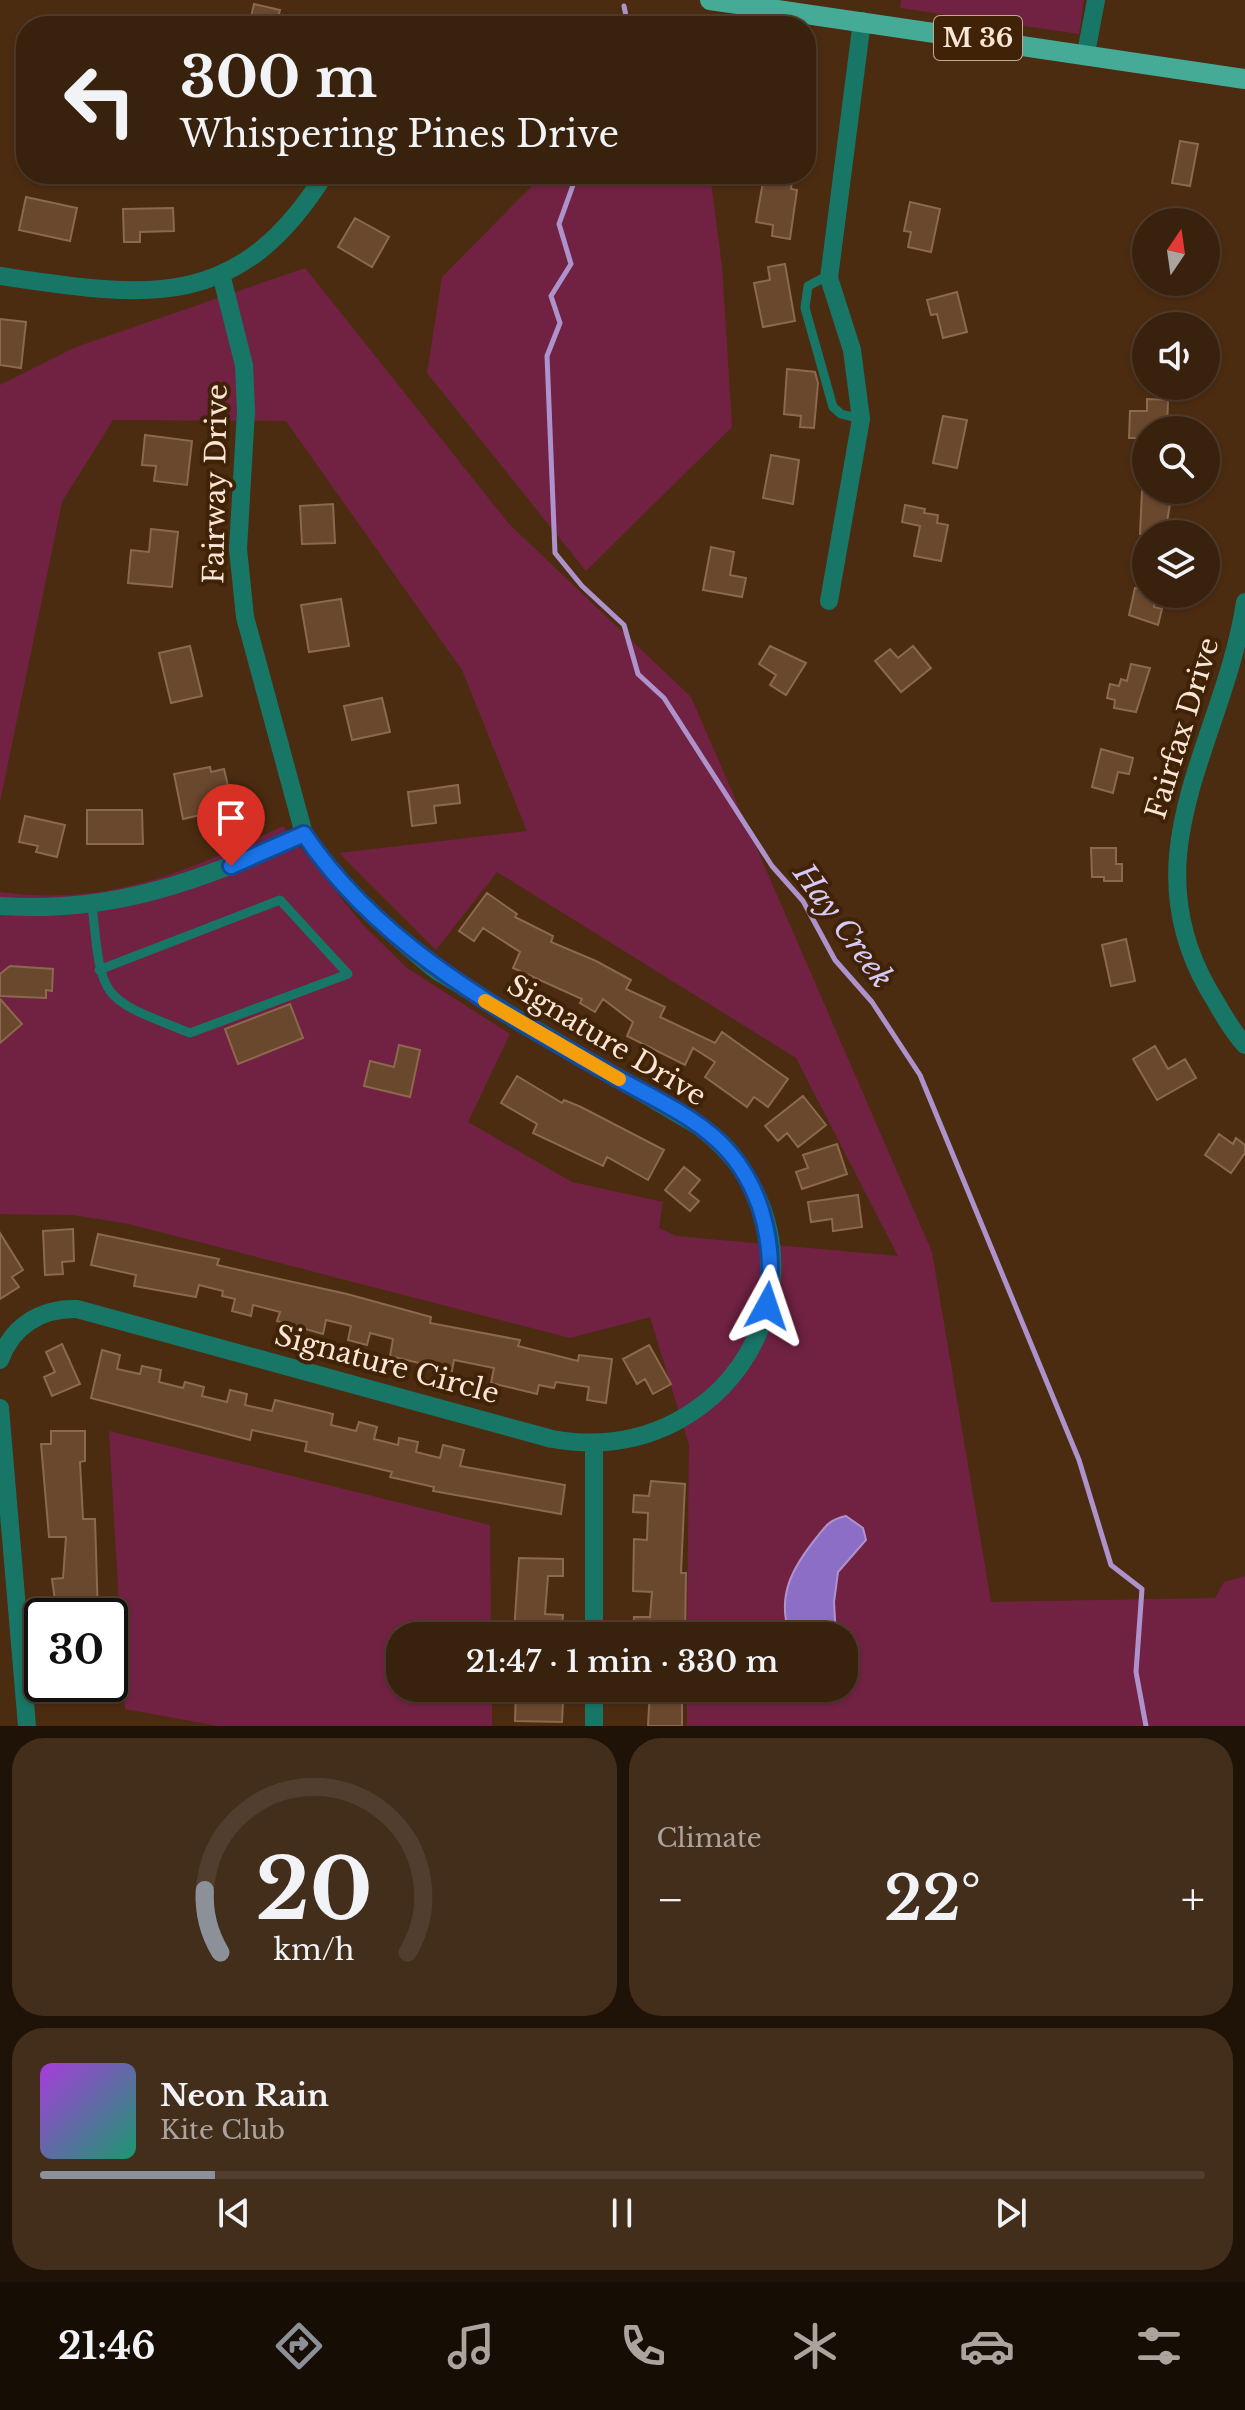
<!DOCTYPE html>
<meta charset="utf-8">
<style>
body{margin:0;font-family:"Libre Baskerville",serif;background:#432e1b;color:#f1f3f6;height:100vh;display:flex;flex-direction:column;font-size:30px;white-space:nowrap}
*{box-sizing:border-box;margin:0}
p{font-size:26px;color:#aba39d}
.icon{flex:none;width:44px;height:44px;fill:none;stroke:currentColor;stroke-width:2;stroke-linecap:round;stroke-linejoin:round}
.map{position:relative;height:1726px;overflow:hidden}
.details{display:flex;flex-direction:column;gap:12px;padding:12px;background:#1f1207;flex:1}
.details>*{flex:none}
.banner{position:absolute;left:16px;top:16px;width:800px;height:168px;border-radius:32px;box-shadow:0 2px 6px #0004,0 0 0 2px #523e2e;background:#38210d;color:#f1f3f6;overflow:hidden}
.needle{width:52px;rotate:13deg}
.fabs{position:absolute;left:1132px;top:208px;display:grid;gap:16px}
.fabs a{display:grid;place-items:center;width:88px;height:88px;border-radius:50%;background:#38210d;box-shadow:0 2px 6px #0004,0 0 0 2px #523e2e;font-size:40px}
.speed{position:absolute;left:24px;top:1598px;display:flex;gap:16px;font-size:40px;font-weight:700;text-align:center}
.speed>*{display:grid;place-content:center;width:104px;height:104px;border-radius:50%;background:#38210d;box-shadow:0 2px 6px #0004,0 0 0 2px #523e2e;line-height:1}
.speed .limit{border:4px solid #111;border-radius:12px;background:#fff;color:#111}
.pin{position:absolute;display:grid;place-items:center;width:68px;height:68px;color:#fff;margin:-82px -34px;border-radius:50% 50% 50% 0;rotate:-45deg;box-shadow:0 0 8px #0007}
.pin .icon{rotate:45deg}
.me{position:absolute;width:88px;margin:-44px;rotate:5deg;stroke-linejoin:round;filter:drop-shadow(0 0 6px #0008)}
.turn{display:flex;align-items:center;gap:28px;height:168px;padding:0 32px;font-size:36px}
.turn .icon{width:104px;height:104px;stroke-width:2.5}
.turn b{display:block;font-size:56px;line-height:68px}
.big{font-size:60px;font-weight:600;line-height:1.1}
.details .widget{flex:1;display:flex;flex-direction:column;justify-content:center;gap:12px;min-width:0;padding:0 28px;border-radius:32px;background:#432e1b}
.details .dial{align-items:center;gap:0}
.dial svg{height:208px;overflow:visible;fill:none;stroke:#523e2e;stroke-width:7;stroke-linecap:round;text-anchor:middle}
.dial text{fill:#f1f3f6;stroke:none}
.song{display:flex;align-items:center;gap:24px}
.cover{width:96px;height:96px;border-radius:12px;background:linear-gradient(135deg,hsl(280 70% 55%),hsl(160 70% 35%))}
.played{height:8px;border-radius:4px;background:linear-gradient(90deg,#8c9099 15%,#523e2e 15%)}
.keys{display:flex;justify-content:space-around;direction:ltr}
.heat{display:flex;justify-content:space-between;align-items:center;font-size:44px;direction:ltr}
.details .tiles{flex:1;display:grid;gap:12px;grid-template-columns:1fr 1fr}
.widget:last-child{grid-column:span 2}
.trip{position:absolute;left:386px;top:1622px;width:472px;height:80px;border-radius:32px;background:#38210d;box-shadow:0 2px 6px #0004,0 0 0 2px #523e2e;font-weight:600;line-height:80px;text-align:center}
.tab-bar{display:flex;height:128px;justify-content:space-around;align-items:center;background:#160d05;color:#aba39d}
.tab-bar .icon{width:56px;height:56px}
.tab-bar .current{color:#8c9099}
.tab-bar b{font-size:36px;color:#f1f3f6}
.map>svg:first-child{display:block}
.green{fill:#712243}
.water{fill:#8d6ec6;stroke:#ae92cb;stroke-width:2}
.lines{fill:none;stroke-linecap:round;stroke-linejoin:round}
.stream{stroke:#ae92cb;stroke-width:5}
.building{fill:#6a482d;stroke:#8c684d;stroke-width:2}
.service{stroke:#187667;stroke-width:9}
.minor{stroke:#187667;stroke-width:18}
.primary{stroke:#45ab97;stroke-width:20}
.route-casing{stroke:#114b97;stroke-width:20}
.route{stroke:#1a73e8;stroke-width:14}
.slow{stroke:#f59e0b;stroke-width:14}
.labels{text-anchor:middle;stroke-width:8;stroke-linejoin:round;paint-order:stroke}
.shield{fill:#402206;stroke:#c2aa98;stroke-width:2}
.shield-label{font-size:26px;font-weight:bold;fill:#fae5d6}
.street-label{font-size:28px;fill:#fae5d6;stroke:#402206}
.water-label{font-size:30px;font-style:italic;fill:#d7caf8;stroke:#402206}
</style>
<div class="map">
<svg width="1245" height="1726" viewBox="0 0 1245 1726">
<rect width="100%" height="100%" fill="#4b2c11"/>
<path class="green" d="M 901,0 L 1084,0 L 1079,34 L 900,8 Z
M 605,14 L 690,26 L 601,26 Z
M 544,174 L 710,174 L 722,267 L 732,427 L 586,571 L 427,373 L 442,277 Z
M 305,268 L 509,524 L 691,697 L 932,1252 L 991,1602 L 1215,1598 L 1224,1582 L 1245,1576 L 1245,1726 L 687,1726 L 687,1688 L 844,1688 L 844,1636 L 687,1636 L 689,1445 L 650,1317 L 570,1338 L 129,1224 L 73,1215 L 0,1214 L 0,892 C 109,907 187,872 283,826 L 363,925 L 407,968 L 510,1034 L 468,1122 L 572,1182 L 663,1202 L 659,1228 L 676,1236 L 898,1256 L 796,1058 L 497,872 L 436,950 L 339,853 L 527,831 L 462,670 L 286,421 L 113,420 L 62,502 L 0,802 L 0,385 L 76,347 Z
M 109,1431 L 490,1525 L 491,1636 L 400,1636 L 400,1688 L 492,1688 L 492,1726 L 218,1726 L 125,1709 Z"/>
<path class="water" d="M 846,1516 L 863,1528 L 866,1540 L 838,1572 L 834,1602 L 836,1636 L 790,1636 C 776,1596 792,1568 817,1537 C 826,1525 831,1519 846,1516 Z"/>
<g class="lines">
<path class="stream" d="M 624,6 L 628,26
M 577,174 L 559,224 L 571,264 L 551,296 L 560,323 L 547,356 L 555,553 L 582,586 L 624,625 L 638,674 L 664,698 L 772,866 L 803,901 L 835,960 L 872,1002 L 920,1075 L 1079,1460 L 1111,1565 L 1142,1589 L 1136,1672 L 1146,1726"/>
</g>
<path class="building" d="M 254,4 L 280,10 L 276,26 L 249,26 Z
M 1180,141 L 1198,144 L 1190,186 L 1172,183 Z
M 764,176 L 792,181 L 791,189 L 797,190 L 790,239 L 772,236 L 773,225 L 756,222 Z
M 26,197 L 77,208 L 70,241 L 19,230 Z
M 910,202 L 940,209 L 931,252 L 908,247 L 911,232 L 904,231 Z
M 173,208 L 174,231 L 140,232 L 140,242 L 124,242 L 123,209 Z
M 355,218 L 389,237 L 372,267 L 338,247 Z
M 785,264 L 795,321 L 763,327 L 754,283 L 770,280 L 768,267 Z
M 957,292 L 967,332 L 943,338 L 937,314 L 931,315 L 927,300 Z
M 0,319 L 26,322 L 21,368 L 0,365 Z
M 787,369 L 815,372 L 818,383 L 814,428 L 800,427 L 801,416 L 784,414 Z
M 1147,399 L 1168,400 L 1167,430 L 1146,430 L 1146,438 L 1129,438 L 1130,411 L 1147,411 Z
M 943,416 L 967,420 L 957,468 L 933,463 Z
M 145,435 L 192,441 L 187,485 L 154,481 L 156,466 L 142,465 Z
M 771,455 L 799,460 L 793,504 L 763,498 Z
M 1142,491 L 1172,492 L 1165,534 L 1140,534 Z
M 333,504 L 335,543 L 302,544 L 300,506 Z
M 905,505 L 925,509 L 924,513 L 938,515 L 937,523 L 948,525 L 941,561 L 914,556 L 920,526 L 902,522 Z
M 151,529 L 178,532 L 172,587 L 128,583 L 131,550 L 149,552 Z
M 711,547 L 734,552 L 730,575 L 746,578 L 742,597 L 703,590 Z
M 1135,588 L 1146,590 L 1146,594 L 1156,594 L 1154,607 L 1162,609 L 1158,625 L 1129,615 Z
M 341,599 L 349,646 L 309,652 L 301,605 Z
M 190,646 L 202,696 L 171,703 L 159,653 Z
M 770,646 L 806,663 L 786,695 L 770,685 L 776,675 L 759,664 Z
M 913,646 L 931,668 L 901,692 L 875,661 L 890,649 L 898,658 Z
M 1131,664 L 1150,668 L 1136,712 L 1114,708 L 1115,700 L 1107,698 L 1110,684 L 1119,686 L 1121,679 L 1127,681 Z
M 382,698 L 390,732 L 352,740 L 344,706 Z
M 1101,749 L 1133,758 L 1129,774 L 1118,772 L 1113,793 L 1092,787 Z
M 210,767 L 211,772 L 224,769 L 230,794 L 206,799 L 209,813 L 183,819 L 174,774 Z
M 458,785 L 460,803 L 434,806 L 436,823 L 412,826 L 408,792 Z
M 87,810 L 142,810 L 143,844 L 87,844 Z
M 25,816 L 65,825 L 57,857 L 36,852 L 38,846 L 19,842 Z
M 1091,848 L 1116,848 L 1116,864 L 1122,864 L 1122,881 L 1104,881 L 1104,877 L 1092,877 Z
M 487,893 L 517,914 L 515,917 L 553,936 L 551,942 L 596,961 L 631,980 L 626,989 L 665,1007 L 660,1017 L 715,1043 L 722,1032 L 788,1079 L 768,1107 L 754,1097 L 747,1107 L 705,1077 L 715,1062 L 693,1048 L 685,1065 L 627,1036 L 633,1022 L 603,999 L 595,1012 L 580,1003 L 582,999 L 513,968 L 520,952 L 483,928 L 474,941 L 459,931 Z
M 1126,939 L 1135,981 L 1111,986 L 1102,945 Z
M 10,966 L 53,969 L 52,991 L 46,990 L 46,998 L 0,996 L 0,974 Z
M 0,999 L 22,1024 L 0,1043 Z
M 290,1004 L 303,1038 L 238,1064 L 225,1029 Z
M 399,1045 L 420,1050 L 410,1097 L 364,1086 L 370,1061 L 394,1067 Z
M 1155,1046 L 1168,1069 L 1185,1059 L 1196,1078 L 1157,1100 L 1133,1059 Z
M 517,1076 L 562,1103 L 564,1100 L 581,1107 L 664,1150 L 648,1180 L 607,1157 L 603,1166 L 533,1133 L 537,1124 L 501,1103 Z
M 803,1096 L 826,1125 L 798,1147 L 787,1133 L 778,1141 L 765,1126 Z
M 1219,1134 L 1233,1144 L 1236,1138 L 1245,1145 L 1245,1153 L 1231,1173 L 1205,1155 Z
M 837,1144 L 847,1174 L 802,1189 L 796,1172 L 808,1168 L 803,1155 Z
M 684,1167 L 700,1180 L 689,1193 L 699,1201 L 690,1211 L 665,1190 Z
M 858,1195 L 862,1227 L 833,1231 L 832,1219 L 811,1222 L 808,1202 Z
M 73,1229 L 74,1261 L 62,1262 L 63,1274 L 45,1275 L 43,1231 Z
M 0,1233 L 23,1270 L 12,1277 L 19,1287 L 0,1299 Z
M 98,1234 L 219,1259 L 217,1265 L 347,1294 L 431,1317 L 430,1323 L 520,1340 L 518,1346 L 578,1361 L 579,1355 L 612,1359 L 606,1403 L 587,1400 L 589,1387 L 556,1382 L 554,1388 L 539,1385 L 537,1394 L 491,1383 L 494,1368 L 454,1360 L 452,1371 L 390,1356 L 393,1339 L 370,1333 L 367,1345 L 348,1340 L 351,1326 L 326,1320 L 323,1334 L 277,1321 L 280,1312 L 253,1305 L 251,1316 L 232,1311 L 235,1299 L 222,1296 L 223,1291 L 199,1285 L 196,1297 L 134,1286 L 136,1275 L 91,1265 Z
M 62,1344 L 80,1384 L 52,1396 L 44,1377 L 55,1372 L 46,1352 Z
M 649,1345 L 671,1384 L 653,1394 L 645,1379 L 637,1384 L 623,1359 Z
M 102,1350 L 120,1355 L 117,1369 L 140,1374 L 142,1366 L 161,1370 L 159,1382 L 183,1388 L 185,1382 L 204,1387 L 202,1396 L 227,1402 L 230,1390 L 247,1394 L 245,1405 L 272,1411 L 275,1400 L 317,1410 L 333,1414 L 331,1425 L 356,1431 L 359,1422 L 377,1427 L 374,1439 L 398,1445 L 399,1438 L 418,1442 L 416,1452 L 440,1458 L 443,1445 L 464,1450 L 460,1466 L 565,1485 L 561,1514 L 433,1491 L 434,1487 L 390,1477 L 392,1472 L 305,1451 L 307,1442 L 252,1430 L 250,1440 L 91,1398 Z
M 51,1431 L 85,1431 L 85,1461 L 80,1462 L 83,1519 L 95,1519 L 98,1616 L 57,1616 L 52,1579 L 63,1578 L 66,1537 L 49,1537 L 41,1444 L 51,1444 Z
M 651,1481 L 685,1484 L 681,1573 L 686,1573 L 685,1636 L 633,1636 L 634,1617 L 650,1617 L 652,1592 L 633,1591 L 634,1539 L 647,1540 L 648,1513 L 633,1512 L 634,1495 L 649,1496 Z
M 519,1558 L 563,1559 L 563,1576 L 548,1576 L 545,1614 L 563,1615 L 561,1635 L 514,1632 Z
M 650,1688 L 682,1688 L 682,1726 L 648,1726 Z
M 516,1689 L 549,1690 L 549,1701 L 563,1701 L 562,1722 L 515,1721 Z"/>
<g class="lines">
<path class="service" d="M 829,275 L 808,286 L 805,308 L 833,407 L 841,414 L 861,419
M 92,904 C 102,1002 99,997 190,1033 L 348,974 L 280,900 L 99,970"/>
<path class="minor" d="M 1086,53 L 1096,0
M 0,276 C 145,297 237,315 325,174
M 829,601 L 861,419 L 852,350 L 829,278 L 862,21
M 1245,602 C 1224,741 1129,850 1208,989 C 1220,1008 1229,1028 1245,1045
M 0,906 C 115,914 201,880 304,834
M 0,1360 C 12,1326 41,1308 77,1309 L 552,1439 C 742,1473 854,1245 700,1127 L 437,971 C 389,932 338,886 304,834 L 245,617 L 238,549 L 246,411 L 244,365 L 221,274
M 0,1408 L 27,1726
M 594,1444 L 594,1636
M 594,1688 L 594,1726"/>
<path class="primary" d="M 710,0 L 1245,79"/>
</g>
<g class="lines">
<g class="route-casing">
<path id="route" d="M 231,866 L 304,834 C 380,947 498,1009 612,1075 C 650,1097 700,1118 729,1152 C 765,1194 776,1252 767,1306"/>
</g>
<use href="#route" class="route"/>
<path class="slow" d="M 485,1001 L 619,1079"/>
</g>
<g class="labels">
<rect class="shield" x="934" y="16" width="88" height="44" rx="6"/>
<g class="shield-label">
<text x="978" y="47">M 36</text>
</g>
<g class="street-label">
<text transform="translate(215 484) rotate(-89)" y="10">Fairway Drive</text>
<text transform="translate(1182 728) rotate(-73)" y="10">Fairfax Drive</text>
<text transform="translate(607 1040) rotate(31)" y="10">Signature Drive</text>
<text transform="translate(387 1364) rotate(15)" y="10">Signature Circle</text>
</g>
<g class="water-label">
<text transform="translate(843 926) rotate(54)" y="10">Hay Creek</text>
</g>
</g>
</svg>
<div class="fabs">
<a><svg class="needle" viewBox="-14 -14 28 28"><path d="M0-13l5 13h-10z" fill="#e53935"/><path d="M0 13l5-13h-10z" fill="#aba39d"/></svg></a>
<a><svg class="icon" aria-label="sound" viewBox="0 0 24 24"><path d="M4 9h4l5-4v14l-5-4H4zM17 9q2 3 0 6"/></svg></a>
<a><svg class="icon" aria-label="search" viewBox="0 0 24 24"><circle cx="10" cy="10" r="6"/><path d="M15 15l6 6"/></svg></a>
<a><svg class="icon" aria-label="layers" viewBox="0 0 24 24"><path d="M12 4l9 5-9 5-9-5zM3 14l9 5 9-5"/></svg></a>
</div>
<div class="speed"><div class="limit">30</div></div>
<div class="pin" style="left:231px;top:866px;background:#d93025"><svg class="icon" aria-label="arrive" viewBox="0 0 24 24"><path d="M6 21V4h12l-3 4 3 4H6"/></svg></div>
<svg class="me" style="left:767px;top:1306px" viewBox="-20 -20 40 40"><path d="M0-17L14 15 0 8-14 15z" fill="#1a73e8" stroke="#fff" stroke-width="4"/></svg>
<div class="trip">21:47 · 1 min · 330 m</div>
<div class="banner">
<div class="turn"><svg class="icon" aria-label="left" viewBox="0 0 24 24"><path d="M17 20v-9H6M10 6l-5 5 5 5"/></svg><div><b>300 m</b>Whispering Pines Drive</div></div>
</div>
</div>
<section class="details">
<div class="tiles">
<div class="widget dial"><svg viewBox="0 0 100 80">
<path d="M14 69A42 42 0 1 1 86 69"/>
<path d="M14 69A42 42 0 0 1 8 45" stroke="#8c9099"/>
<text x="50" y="56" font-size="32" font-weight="700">20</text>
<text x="50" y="72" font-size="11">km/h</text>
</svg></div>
<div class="widget"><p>Climate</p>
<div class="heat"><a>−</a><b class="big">22°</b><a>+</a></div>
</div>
<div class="widget">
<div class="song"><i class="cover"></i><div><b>Neon Rain</b><p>Kite Club</p></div></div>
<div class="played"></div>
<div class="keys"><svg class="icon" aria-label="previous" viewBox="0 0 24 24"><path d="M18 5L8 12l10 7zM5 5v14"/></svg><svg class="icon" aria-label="pause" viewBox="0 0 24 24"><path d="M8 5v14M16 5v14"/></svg><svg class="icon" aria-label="next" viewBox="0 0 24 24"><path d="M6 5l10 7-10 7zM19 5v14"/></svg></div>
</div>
</div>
</section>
<nav class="tab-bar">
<b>21:46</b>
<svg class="icon current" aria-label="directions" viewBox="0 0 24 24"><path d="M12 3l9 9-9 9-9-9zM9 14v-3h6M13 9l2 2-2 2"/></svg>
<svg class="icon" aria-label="music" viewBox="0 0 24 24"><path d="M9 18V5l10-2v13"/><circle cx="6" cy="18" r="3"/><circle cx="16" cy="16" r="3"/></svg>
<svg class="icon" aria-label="phone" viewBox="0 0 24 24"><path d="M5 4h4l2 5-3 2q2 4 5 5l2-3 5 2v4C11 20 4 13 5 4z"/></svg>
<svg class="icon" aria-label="climate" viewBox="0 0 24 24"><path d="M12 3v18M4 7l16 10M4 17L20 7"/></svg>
<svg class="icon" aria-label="car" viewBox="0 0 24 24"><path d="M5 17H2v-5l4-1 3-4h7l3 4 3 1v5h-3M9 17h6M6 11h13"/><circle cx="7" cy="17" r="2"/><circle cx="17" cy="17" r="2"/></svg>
<svg class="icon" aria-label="filters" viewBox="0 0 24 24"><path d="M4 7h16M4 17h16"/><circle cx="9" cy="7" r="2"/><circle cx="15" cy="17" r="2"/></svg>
</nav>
